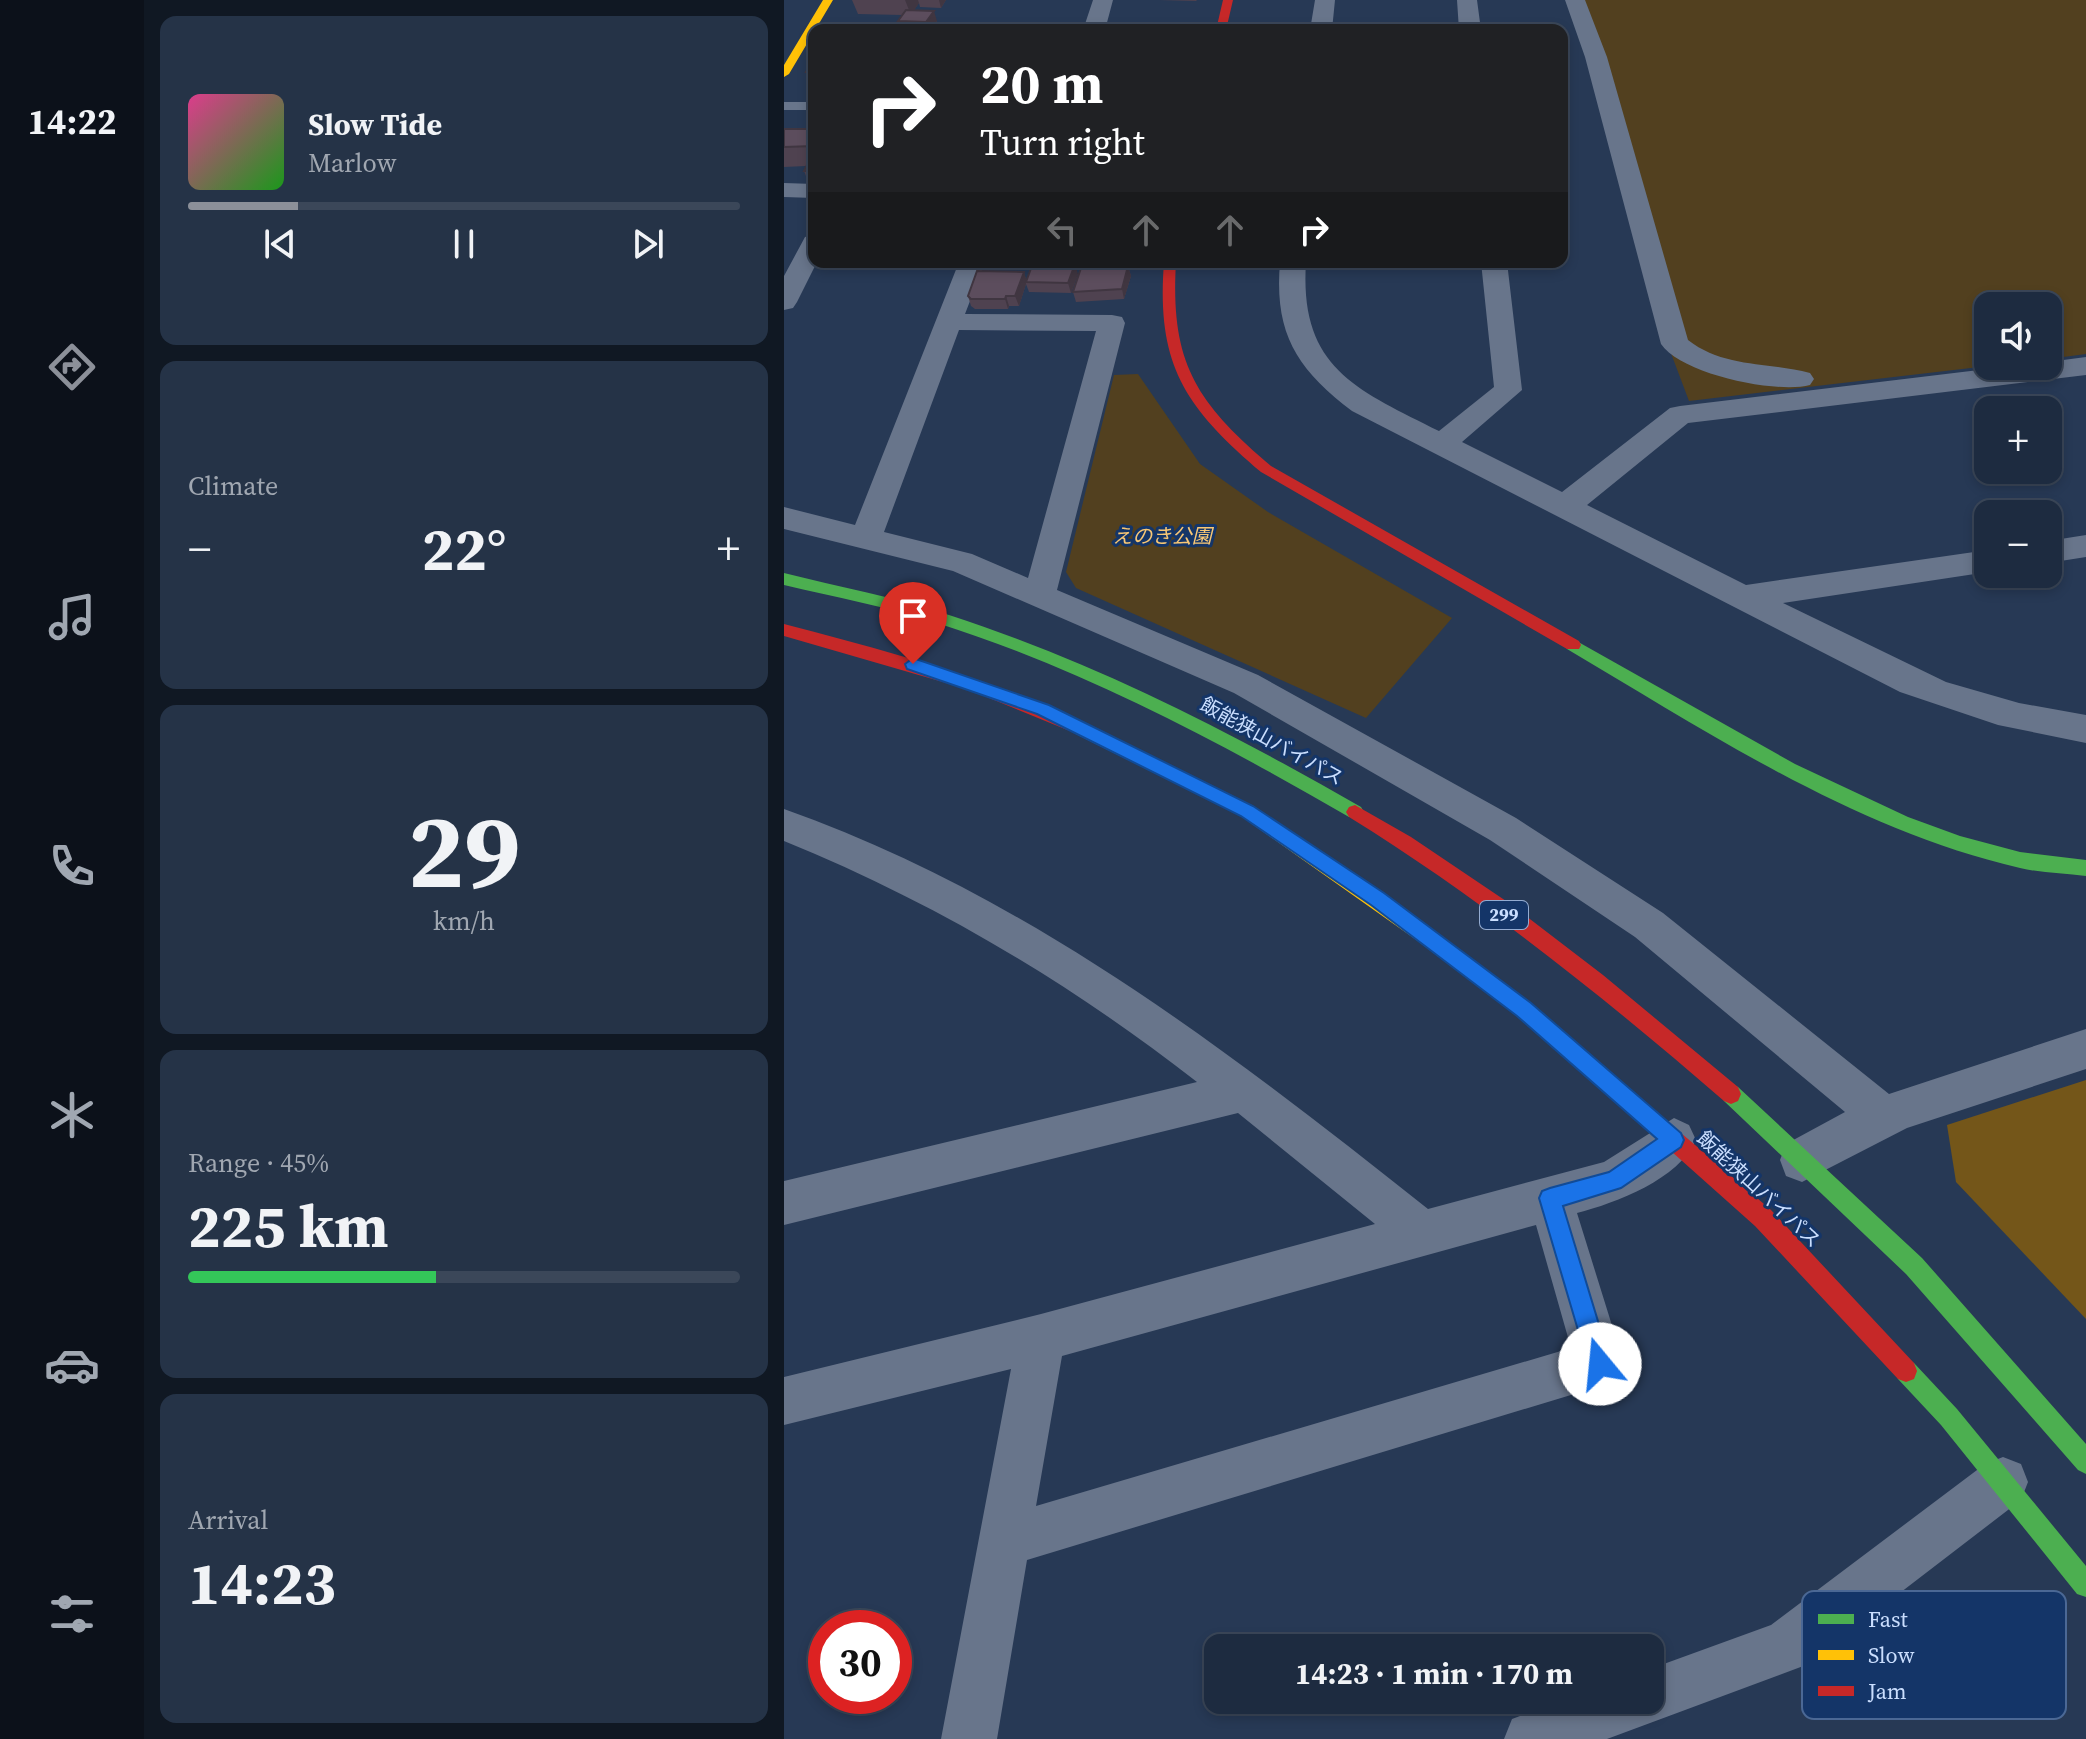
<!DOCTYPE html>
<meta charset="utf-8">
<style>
body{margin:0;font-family:"Source Serif 4","Noto Sans JP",serif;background:#253347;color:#f1f3f6;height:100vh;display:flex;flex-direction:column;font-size:30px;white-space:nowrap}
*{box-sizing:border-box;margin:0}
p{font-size:26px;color:#a0a7b1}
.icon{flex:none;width:44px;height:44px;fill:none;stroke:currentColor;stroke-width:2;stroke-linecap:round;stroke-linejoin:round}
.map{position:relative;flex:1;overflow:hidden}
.panel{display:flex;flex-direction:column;gap:16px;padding:16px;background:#101823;width:640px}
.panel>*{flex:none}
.hud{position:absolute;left:24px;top:24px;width:760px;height:244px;border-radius:16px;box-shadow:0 4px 12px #0003,0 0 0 2px #3b4759;background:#202124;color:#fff;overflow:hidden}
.fabs{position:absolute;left:1190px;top:292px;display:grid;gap:16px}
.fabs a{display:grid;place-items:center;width:88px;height:88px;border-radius:16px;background:#1d2b40;box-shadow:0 4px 12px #0003,0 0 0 2px #3b4759;font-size:40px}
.speed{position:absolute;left:24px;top:1610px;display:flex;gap:16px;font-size:40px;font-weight:700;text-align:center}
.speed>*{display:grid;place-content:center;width:104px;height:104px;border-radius:50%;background:#1d2b40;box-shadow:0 4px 12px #0003,0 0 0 2px #3b4759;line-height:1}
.speed .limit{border:12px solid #d22;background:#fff;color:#111}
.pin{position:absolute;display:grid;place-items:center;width:68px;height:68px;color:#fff;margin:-82px -34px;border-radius:50% 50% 50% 0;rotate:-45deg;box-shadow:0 0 8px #0007}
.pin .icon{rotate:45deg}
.me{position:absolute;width:88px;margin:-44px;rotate:343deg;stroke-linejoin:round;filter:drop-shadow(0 0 6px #0008)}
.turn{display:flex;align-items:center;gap:28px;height:168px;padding:0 40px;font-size:36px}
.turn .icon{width:104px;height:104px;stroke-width:2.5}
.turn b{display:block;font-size:56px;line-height:68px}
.lanes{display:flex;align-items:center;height:76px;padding:0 40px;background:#0003;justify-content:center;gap:40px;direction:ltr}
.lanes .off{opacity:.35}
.big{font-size:60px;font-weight:700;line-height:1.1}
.panel .card{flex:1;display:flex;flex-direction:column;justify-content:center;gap:12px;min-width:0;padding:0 28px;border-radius:16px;background:#253347}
.panel .dial{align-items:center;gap:0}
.dial b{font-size:104px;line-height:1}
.song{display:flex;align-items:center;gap:24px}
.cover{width:96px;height:96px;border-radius:12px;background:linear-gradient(135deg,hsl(330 70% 55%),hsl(120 70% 35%))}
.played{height:8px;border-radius:4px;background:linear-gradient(90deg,#8c9099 20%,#3b4759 20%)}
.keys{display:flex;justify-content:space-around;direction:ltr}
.heat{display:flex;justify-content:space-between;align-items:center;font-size:44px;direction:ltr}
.charge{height:12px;border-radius:6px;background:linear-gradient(90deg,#34c759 45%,#3b4759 0)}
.trip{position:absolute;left:420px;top:1634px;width:460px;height:80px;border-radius:16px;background:#1d2b40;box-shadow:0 4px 12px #0003,0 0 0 2px #3b4759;font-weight:700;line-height:80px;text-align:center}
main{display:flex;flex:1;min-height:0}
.tab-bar{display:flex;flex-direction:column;width:144px;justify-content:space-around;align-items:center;background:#0c111a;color:#a0a7b1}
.tab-bar .icon{width:56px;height:56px}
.tab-bar .selected{color:#8c9099}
.tab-bar b{font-size:36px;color:#f1f3f6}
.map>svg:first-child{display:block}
.green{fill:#52401f}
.forest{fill:#745619}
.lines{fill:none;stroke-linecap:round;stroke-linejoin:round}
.lane{fill:#68758b;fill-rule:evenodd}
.street{fill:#68758b;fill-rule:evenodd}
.fast{fill:#4caf50;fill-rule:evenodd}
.slow{fill:#ffc107;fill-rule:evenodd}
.jam{fill:#c62828;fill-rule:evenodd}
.wall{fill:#4f4250}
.shaded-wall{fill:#403641}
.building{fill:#5c4d5d;stroke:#403641;stroke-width:2}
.route{fill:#1a73e8;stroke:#114b97;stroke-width:2}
.labels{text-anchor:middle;stroke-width:6;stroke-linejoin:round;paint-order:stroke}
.shield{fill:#143568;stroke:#93abd1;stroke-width:2}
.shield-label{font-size:18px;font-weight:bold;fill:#cadefe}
.park-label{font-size:20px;font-style:italic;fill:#f8c775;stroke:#143568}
.street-label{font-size:20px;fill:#cadefe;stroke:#143568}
.key{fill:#143568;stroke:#4b6895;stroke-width:2}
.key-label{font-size:22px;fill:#cadefe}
</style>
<main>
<nav class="tab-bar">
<b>14:22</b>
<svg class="icon selected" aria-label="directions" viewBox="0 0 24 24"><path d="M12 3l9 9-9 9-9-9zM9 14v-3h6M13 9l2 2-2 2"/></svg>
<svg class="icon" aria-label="music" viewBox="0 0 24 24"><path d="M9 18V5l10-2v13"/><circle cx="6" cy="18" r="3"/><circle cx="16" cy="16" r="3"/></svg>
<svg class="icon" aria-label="phone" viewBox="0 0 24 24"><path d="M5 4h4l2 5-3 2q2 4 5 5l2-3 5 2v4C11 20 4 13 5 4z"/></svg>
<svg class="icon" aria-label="climate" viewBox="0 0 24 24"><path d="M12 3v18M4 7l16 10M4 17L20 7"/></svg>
<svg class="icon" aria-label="car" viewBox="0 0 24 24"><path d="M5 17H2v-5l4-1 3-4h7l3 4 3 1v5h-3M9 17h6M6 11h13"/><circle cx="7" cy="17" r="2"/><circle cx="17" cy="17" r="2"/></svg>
<svg class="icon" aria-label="filters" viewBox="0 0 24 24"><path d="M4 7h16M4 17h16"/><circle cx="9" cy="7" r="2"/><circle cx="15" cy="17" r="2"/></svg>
</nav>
<section class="panel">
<div class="card">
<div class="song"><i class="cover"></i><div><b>Slow Tide</b><p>Marlow</p></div></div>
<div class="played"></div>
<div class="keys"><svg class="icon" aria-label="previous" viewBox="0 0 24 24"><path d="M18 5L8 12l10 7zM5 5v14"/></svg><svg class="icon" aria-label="pause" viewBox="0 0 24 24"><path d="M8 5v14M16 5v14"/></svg><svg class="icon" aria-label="next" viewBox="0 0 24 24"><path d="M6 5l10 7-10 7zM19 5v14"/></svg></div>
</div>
<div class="card"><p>Climate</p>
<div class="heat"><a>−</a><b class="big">22°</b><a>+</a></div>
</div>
<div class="card dial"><b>29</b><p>km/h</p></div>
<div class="card"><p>Range · 45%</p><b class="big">225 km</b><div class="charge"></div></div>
<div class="card"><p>Arrival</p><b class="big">14:23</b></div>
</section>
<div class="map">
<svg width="1302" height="1739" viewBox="0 0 1302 1739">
<rect width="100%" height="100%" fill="#273955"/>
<path class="green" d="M 786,0 L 1302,0 L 1302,354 L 1264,359 L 1264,306 L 1204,306 L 1204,366 L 905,401 L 882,340 Z
M 354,374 L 416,464 L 484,512 L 668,618 L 582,718 L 292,588 L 282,572 L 330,375 Z"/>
<path class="forest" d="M 1302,1080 L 1302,1319 L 1172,1182 L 1163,1125 Z"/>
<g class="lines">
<path class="lane" d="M 0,102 L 30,102 L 30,110 L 0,110 Z"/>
<path class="street" d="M 309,0 L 329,0 L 321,30 L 299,30 Z
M 531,0 L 551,0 L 548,30 L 526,30 Z
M 673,0 L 693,0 L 697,30 L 675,30 Z
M 781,0 L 801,0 L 823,57 L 904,340 C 940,368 984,362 1026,373 L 1030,379 L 1026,385 C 992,394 897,374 877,344 L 801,57 Z
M 0,183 L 30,184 L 30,198 L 0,197 Z
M 30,234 L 30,262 L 33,262 L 13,302 L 9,308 L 0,310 L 0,276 L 21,237 Z
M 175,262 L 201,262 L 181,314 L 328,315 L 338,317 L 341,323 L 273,590 L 474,675 L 732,818 L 879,913 L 1105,1094 L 1302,1029 L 1302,1069 L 1123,1128 L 1018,1182 L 1002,1176 L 996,1160 L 1002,1144 L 1061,1112 L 851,937 L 706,840 L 450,693 L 169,571 L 0,529 L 0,507 L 71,525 ZM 175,330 L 312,331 L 244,578 L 188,554 L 100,532 Z
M 496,262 L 522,262 C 515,368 572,389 655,431 L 710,387 L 697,262 L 723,262 L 738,390 L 678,442 L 778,492 L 886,408 L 896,406 L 1228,366 L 1264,366 L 1264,362 L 1302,357 L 1302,375 L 904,423 L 803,505 L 962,585 L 1204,550 L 1204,572 L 999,603 L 1162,682 L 1235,703 L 1302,715 L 1302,743 L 1214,725 L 1116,692 L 568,411 C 512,368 490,333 496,262 Z
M 1302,535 L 1302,557 L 1264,563 L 1264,541 Z
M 0,809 C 243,895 445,1051 644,1209 L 820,1162 L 890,1118 L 905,1125 L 912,1140 C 895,1179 832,1203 793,1213 L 840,1364 L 833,1381 L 243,1560 L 213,1739 L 157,1739 L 227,1369 L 0,1425 L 0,1377 L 257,1314 L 591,1224 L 454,1113 L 0,1225 L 0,1181 L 413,1082 C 286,983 150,902 0,841 ZM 752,1225 L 787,1348 L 252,1506 L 278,1356 Z
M 1219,1457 L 1237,1464 L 1244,1482 L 1237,1500 L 1022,1665 L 823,1739 L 720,1739 L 728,1719 L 779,1700 L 866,1700 L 866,1669 L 987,1625 L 1201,1464 Z"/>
<path class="fast" d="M 0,573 C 55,587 111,597 165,615 C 310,662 445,731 577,807 L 580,812 L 577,817 L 565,817 C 434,741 298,669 153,623 C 103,607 51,597 0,585 Z
M 789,639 L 1011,764 L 1124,817 L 1176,836 L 1236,852 L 1302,860 L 1302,876 C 1280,873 1257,873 1236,868 C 1071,830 927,734 783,649 L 781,645 Z
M 638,925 L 747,1004 L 883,1121 L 886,1128 L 883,1135 L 876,1138 L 869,1135 L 733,1016 L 631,939 L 629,933 L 631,927 Z
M 947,1084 L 954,1087 L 1138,1258 L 1302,1444 L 1302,1474 L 1294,1470 L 1122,1274 L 940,1101 L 937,1094 L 940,1087 Z
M 1122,1360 L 1130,1363 L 1173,1409 L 1302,1566 L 1302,1597 L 1293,1594 L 1157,1425 L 1114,1379 L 1111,1371 L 1114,1363 Z"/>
<path class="slow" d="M 39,0 L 49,0 L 5,74 L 0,77 L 0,65 Z
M 298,722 L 469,806 L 645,927 L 647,933 L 645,939 L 638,941 L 631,939 L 457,816 L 292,734 L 290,729 L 292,724 Z"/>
<path class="jam" d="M 439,0 L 449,0 L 442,30 L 432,30 Z
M 380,262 L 392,262 C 386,363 412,402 487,466 L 795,641 L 797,645 L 795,649 L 783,649 L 477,472 C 401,407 372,365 380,262 Z
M 0,624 C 104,651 206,679 304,724 L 306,729 L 298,736 L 183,689 L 0,636 Z
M 571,805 L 627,837 L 725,903 L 819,975 L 954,1087 L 957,1094 L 954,1101 L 947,1104 L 940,1101 C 821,998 699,900 565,817 L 562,812 L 565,807 Z
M 876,1118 L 883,1121 L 987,1210 L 1130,1363 L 1133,1371 L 1130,1379 L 1122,1382 L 1114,1379 L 971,1226 L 869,1135 L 866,1128 L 869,1121 Z"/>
</g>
<path class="wall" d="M 68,0 L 162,0 L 157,8 L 136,7 L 135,3 L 130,10 L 153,21 L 148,28 L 115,24 L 114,21 L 118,15 L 74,14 Z
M 375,0 L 413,0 L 412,1 Z
M 30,57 L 30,91 L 22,72 Z
M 0,129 L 30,129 L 30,181 L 24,181 L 20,171 L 22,166 L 0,167 Z
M 302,262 L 341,262 L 339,266 L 344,266 L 347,276 L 340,299 L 292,302 L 289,292 L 303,265 Z
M 240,272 L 242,280 L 294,274 L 287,293 L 245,292 L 242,284 L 235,306 L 225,306 L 224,309 L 191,309 L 187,306 L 184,296 Z"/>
<path class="shaded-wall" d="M 121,0 L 134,0 L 135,3 L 127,15 Z
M 155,0 L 162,0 L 157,8 Z
M 150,11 L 153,21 L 147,30 L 144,30 L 142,22 Z
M 291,264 L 294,274 L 287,293 L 284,283 Z
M 344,266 L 347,276 L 340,299 L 338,289 Z
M 240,272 L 243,282 L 242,282 L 242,284 L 235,306 L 231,296 Z
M 222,296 L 225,306 L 224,309 L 221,299 Z"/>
<path class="building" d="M 122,10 L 150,11 L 142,22 L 114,21 Z
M 110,24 L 149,28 L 147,30 L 101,30 L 102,27 Z
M 30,57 L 30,72 L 22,72 Z
M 0,129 L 30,129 L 30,146 L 0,147 Z
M 26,159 L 30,159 L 30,171 L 20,171 Z
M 249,263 L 291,264 L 284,283 L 242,282 Z
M 298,265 L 344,266 L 338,289 L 289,292 Z
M 193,271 L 240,272 L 231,296 L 222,296 L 221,299 L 187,299 L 184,296 Z"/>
<path class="route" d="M 129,658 L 265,705 L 469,806 L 600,893 L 747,1003 L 897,1133 L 900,1140 L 897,1147 L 837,1188 L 779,1206 L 827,1364 L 824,1372 L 816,1375 L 808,1372 L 804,1364 L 755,1198 L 758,1191 L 766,1188 L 825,1172 L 873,1139 L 733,1016 L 587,905 L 457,816 L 253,714 L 123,669 L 121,664 Z"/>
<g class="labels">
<rect class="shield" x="696" y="901" width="48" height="28" rx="6"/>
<g class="shield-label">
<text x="720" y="921">299</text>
</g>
<g class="park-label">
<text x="378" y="543">えのき公園</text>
</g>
<g class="street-label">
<text transform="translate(488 741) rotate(29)" y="7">飯能狭山バイパス</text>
<text transform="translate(975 1189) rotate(43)" y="7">飯能狭山バイパス</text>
</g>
</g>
<rect x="1018" y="1591" width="264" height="128" rx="12" class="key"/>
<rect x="1034" y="1614" width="36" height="10" fill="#4caf50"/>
<rect x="1034" y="1650" width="36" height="10" fill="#ffc107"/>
<rect x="1034" y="1686" width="36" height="10" fill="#c62828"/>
<g class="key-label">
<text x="1084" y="1627">Fast</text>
<text x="1084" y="1663">Slow</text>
<text x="1084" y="1699">Jam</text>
</g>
</svg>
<div class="fabs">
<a><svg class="icon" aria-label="sound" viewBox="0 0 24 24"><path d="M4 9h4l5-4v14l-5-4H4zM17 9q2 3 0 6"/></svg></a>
<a>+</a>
<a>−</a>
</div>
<div class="speed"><div class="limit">30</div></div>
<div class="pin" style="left:129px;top:664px;background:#d93025"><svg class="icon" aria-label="arrive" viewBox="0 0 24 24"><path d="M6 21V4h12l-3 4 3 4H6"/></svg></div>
<svg class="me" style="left:816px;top:1364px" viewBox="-20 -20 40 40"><circle r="19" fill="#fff"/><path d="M0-13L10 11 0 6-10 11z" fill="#1a73e8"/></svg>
<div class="trip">14:23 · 1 min · 170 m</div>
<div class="hud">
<div class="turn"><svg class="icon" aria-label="right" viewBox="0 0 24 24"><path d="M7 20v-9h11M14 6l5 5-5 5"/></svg><div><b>20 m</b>Turn right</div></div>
<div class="lanes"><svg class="icon off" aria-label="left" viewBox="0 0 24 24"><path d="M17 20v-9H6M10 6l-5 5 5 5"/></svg><svg class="icon off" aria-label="ahead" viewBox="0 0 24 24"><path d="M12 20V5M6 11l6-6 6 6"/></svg><svg class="icon off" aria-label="ahead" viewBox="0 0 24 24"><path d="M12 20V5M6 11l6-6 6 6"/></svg><svg class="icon" aria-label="right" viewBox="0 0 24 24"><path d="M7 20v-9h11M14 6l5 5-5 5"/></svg></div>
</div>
</div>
</main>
